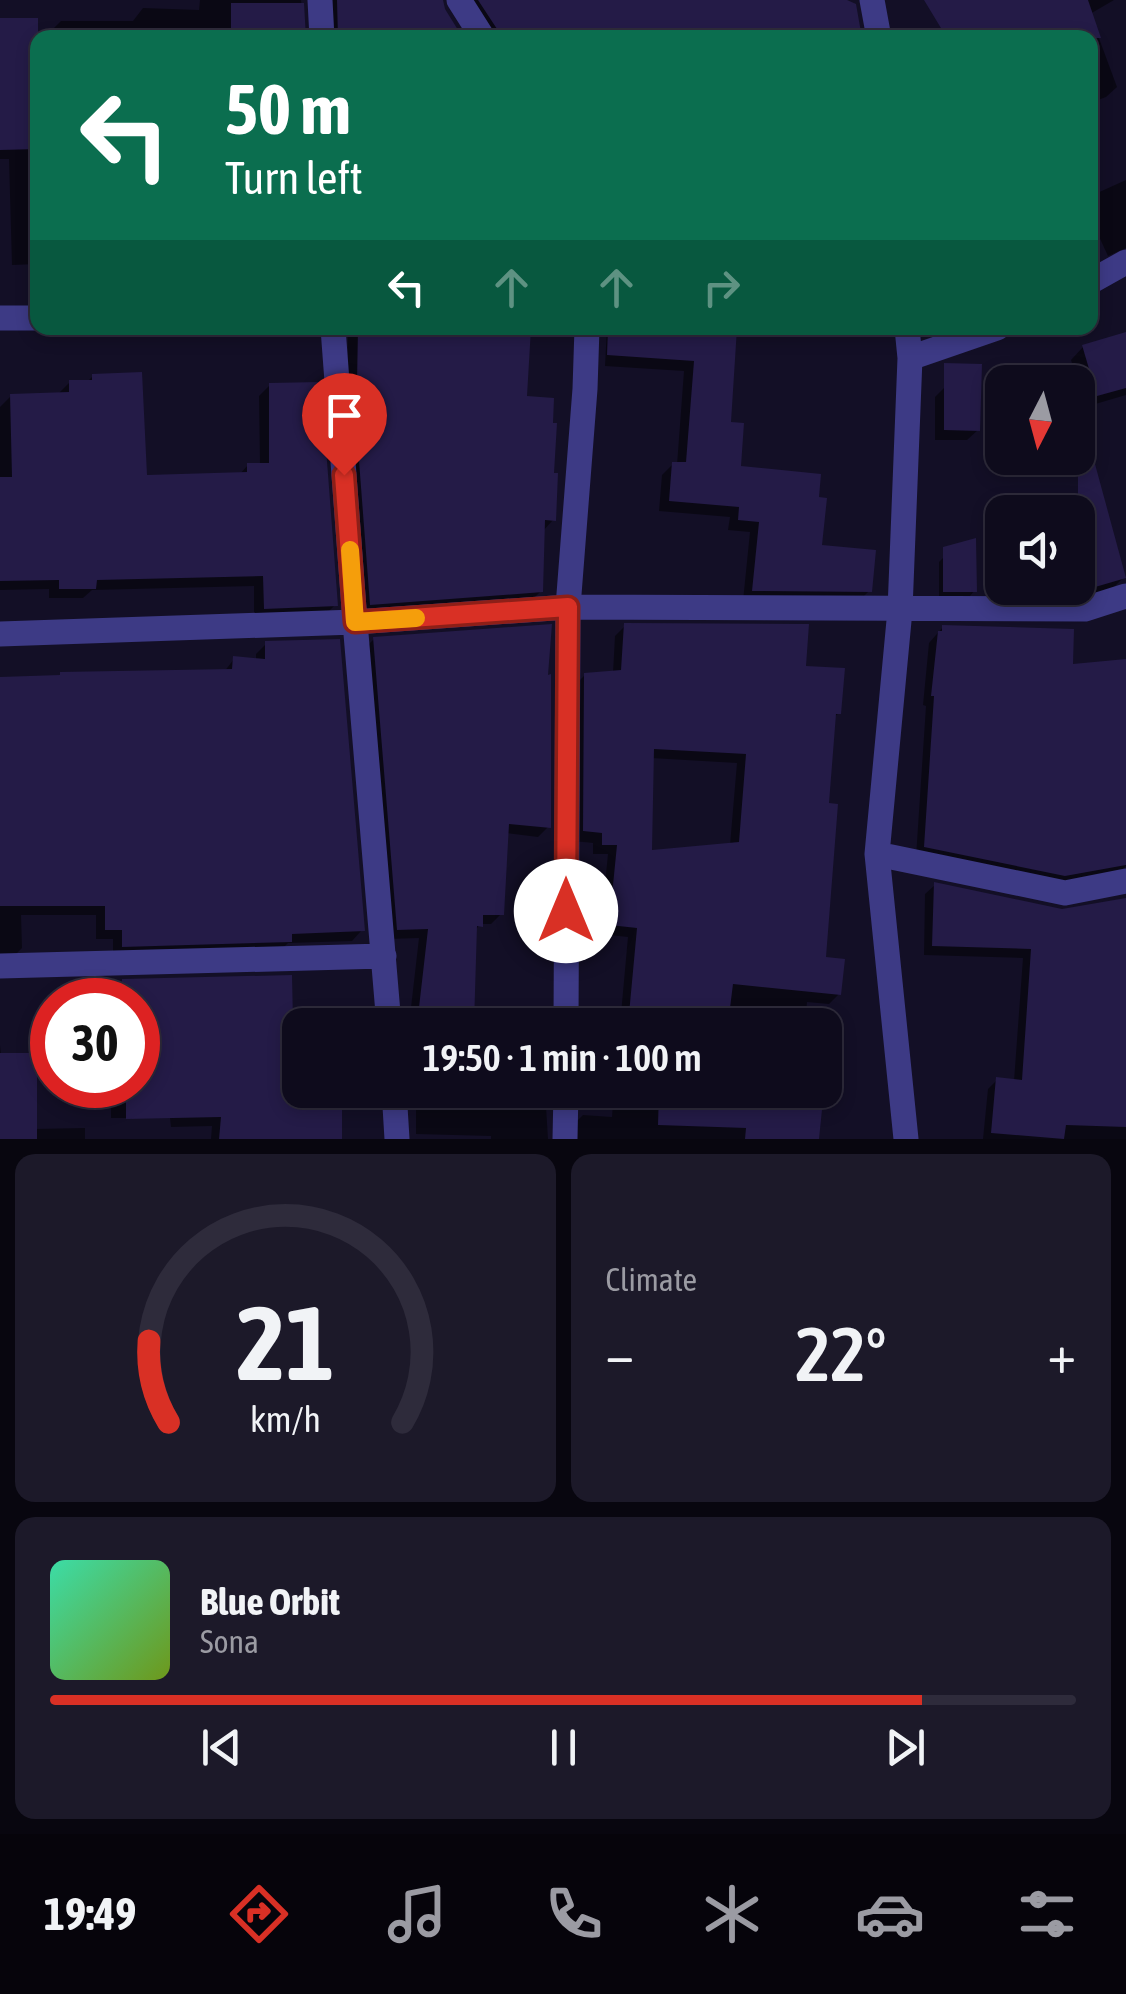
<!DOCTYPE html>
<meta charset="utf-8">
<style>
body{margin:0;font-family:"Asap Condensed",sans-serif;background:#1c1929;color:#f1f3f6;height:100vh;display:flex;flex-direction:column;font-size:38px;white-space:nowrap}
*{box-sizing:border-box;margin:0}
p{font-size:32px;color:#9b9ba3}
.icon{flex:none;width:55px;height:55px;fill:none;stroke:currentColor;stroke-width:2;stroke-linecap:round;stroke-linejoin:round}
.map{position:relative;height:1139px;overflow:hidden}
.sheet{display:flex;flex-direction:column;gap:15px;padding:15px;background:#08060f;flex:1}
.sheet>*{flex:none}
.hud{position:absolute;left:30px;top:30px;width:1068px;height:305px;border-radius:20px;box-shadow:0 5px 15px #0003,0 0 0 2px #2e2b3b;background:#0b6e4f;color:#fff;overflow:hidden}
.needle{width:65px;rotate:186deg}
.controls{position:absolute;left:985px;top:365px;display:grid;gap:20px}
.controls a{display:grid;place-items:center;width:110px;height:110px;border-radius:20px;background:#0e0b1c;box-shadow:0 5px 15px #0003,0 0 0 2px #2e2b3b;font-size:50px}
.speed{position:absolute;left:30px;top:978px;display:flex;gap:20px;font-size:50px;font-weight:700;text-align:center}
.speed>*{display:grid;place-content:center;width:130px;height:130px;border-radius:50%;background:#0e0b1c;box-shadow:0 5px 15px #0003,0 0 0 2px #2e2b3b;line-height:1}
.speed .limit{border:15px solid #d22;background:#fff;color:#111}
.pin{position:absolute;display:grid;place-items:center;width:85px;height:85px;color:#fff;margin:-102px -42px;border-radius:50% 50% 50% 0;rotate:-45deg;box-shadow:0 0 10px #0007}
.pin .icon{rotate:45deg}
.me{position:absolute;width:110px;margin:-55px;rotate:0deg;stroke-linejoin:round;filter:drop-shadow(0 0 8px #0008)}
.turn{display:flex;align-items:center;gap:35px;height:210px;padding:0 30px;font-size:45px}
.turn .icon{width:130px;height:130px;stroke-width:2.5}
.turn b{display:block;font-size:70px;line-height:85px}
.lanes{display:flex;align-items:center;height:95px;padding:0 30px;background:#0003;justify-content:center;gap:50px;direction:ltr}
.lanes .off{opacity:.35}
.big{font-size:75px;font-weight:600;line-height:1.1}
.sheet .tile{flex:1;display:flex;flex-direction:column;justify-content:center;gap:15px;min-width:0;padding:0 35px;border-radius:20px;background:#1c1929}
.sheet .dial{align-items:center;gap:0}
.dial svg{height:260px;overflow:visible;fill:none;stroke:#2e2b3b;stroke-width:7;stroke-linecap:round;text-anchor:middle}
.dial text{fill:#f1f3f6;stroke:none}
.song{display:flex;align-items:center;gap:30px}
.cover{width:120px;height:120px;border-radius:15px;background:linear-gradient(135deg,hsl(160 70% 55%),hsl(80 70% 35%))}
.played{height:10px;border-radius:5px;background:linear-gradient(90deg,#d93025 85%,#2e2b3b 85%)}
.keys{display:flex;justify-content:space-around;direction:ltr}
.heat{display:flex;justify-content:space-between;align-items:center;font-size:55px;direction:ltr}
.sheet .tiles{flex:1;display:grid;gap:15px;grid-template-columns:1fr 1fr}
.tile:last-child{grid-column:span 2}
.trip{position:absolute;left:282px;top:1008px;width:560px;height:100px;border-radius:20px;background:#0e0b1c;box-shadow:0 5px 15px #0003,0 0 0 2px #2e2b3b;font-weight:600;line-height:100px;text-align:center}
.dock{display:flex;height:160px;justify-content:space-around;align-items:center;background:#06040b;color:#9b9ba3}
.dock .icon{width:70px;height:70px}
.dock .current{color:#d93025}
.dock b{font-size:45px;color:#f1f3f6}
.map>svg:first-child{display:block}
.shadow{fill:#0007;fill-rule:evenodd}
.building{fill:#241b47;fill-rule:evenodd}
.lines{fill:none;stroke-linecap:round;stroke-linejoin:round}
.minor{stroke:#3d3a85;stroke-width:25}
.route-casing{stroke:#8d1f18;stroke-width:25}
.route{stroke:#d93025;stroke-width:18}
.slow{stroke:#f59e0b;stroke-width:18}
</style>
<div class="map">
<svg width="1126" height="1139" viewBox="0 0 1126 1139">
<rect width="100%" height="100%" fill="#130f26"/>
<path class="shadow" d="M 200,0 L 301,0 L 305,38 L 50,38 L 50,32 L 61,21 L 133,21 L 143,8 L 199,10 Z
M 321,0 L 440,0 L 443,9 L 461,38 L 328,38 Z
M 460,0 L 841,0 L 860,38 L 485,38 Z
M 992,0 L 1114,0 L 1090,14 L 1117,87 L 1106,97 L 1090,103 L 1090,38 Z
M 38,46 L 38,264 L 12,265 L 9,159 L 0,159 L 0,47 Z
M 1126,180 L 1126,248 L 1108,256 L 1090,217 L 1090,198 L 1095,194 Z
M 348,328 L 528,328 L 525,398 L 551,475 L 553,520 L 543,531 L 541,591 L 530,602 L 360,614 L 347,391 Z
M 607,328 L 734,328 L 729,424 L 738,468 L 819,547 L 869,591 L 859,601 L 743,601 L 750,532 L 728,530 L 730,517 L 659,511 L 662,475 L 673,464 L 677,465 L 684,371 L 605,366 Z
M 1126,335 L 1126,395 L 1085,407 L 1071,360 L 1083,347 Z
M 93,376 L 145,478 L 239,475 L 248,465 L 260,465 L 259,396 L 270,385 L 335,605 L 324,616 L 254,618 L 254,586 L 92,590 L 83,598 L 49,598 L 49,589 L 0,590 L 0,407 L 11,396 L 59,393 L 70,382 L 87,382 Z
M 946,386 L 978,430 L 967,440 L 935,440 L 935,397 Z
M 1104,507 L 1123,578 L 1113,588 L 1070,600 L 1066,588 L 1078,588 L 1078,514 Z
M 944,557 L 974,591 L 970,596 L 939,596 L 939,562 Z
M 625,626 L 803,668 L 839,713 L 833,718 L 827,805 L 823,959 L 839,994 L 829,1004 L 807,1002 L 805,1025 L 620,1025 L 628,937 L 600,934 L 608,854 L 593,854 L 593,843 L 574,841 L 575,685 L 585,675 L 613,673 L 615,636 ZM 651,758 L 737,763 L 730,845 L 650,853 Z
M 943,627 L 1071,667 L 1126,661 L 1126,866 L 1118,875 L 1054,885 L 916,857 L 926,706 L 923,705 L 929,643 Z
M 374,639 L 546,677 L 548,827 L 538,837 L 506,833 L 501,914 L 491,924 L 480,924 L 474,932 L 471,1025 L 406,1025 L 409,1025 L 419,938 L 388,939 L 364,649 Z
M 266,644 L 362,930 L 352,941 L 288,943 L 280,951 L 113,956 L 113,939 L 96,939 L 96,915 L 21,915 L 22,948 L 12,958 L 0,959 L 0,680 L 224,672 L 234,659 L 256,660 L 256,654 Z
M 935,885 L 1062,912 L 1126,900 L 1126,1139 L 983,1139 L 988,1089 L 997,1080 L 1014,1081 L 1023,958 L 924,955 L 925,894 Z
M 123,982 L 290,1023 L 371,1025 L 300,1025 L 300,1090 L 377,1090 L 376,1100 L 366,1110 L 340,1110 L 339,1139 L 211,1139 L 212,1126 L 171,1127 L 170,1118 L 111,1118 L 111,1085 L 138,1085 L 138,1000 L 112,1000 L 113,992 Z
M 0,1045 L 1,1055 L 34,1129 L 85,1128 L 85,1139 L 0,1139 Z
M 396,1090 L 545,1090 L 548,1139 L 491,1139 L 491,1136 L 416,1134 L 416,1110 L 402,1110 Z
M 614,1090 L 821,1090 L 816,1139 L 572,1139 L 573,1125 L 583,1115 L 612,1117 Z"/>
<path class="building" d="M 337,0 L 443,0 L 445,9 L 463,38 L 338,38 Z
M 478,0 L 847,0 L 856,4 L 862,38 L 499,38 L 497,29 Z
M 924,0 L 1088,0 L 1101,38 L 947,38 Z
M 231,3 L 304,3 L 306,38 L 231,38 Z
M 0,18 L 38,18 L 38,149 L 0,150 Z
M 358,328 L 531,328 L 527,396 L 554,398 L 553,423 L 557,423 L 554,473 L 558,473 L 556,521 L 545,520 L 543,592 L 370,605 L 353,382 L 357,382 Z
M 608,328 L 737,328 L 731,422 L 744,423 L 741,466 L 821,474 L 819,497 L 827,498 L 822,545 L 876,550 L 872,592 L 752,591 L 759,522 L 738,520 L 739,507 L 669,501 L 672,462 L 686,462 L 694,361 L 607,355 Z
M 1126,332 L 1126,388 L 1097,396 L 1082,345 Z
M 944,363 L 982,364 L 980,431 L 944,430 Z
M 142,372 L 147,475 L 247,472 L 247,463 L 269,463 L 269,383 L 321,382 L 338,606 L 264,609 L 263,576 L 97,580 L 96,589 L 59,589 L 59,580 L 0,581 L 0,477 L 12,477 L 10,394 L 69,392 L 69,380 L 92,380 L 92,374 Z
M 1089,442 L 1126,578 L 1078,592 L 1078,443 Z
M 976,538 L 977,592 L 943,592 L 943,547 Z
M 624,623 L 809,624 L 806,666 L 845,668 L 841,714 L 836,714 L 829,803 L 838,804 L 826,957 L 845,959 L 841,995 L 733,984 L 730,1008 L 725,1008 L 723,1025 L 628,1025 L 637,928 L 609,925 L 617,845 L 602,845 L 602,833 L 583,831 L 584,673 L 621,670 ZM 654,749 L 746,754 L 739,842 L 652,850 Z
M 552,624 L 548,675 L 551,674 L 551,828 L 509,824 L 504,915 L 483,915 L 483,927 L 477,926 L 474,1025 L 417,1025 L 428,929 L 397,930 L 373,637 Z
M 942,625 L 1074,629 L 1073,664 L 1126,659 L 1126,865 L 1065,876 L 924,847 L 934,696 L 931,696 L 938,631 L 942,631 Z
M 340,639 L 365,931 L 292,934 L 292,942 L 122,947 L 122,930 L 105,930 L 105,906 L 0,906 L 0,677 L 60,675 L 60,672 L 232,669 L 233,656 L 265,659 L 265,641 Z
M 934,882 L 1062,909 L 1126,898 L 1126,1127 L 1066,1125 L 1064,1139 L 991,1133 L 996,1077 L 1022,1080 L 1031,949 L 932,946 Z
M 292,975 L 293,1021 L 372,1022 L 373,1025 L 300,1025 L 300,1090 L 374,1090 L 374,1101 L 342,1101 L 342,1139 L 219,1139 L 221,1117 L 126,1119 L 126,1085 L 138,1085 L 138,1000 L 121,1000 L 122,979 Z
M 0,1053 L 37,1053 L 37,1139 L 0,1139 Z
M 659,1090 L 824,1090 L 819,1139 L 745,1139 L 746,1128 L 658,1125 Z"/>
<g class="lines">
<path class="minor" d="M 320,0 L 322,38
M 459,0 L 483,38
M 872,0 L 879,38
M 1090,282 L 1126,262
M 0,318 L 38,318
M 333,328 L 355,622 L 389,1025
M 910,358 L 997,328
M 0,634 L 355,622 L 568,607 L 1085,609 L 1126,596
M 877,854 L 1065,893 L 1126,881
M 0,966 L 384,956
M 566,1025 L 568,607 L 585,389 L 587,328
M 394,1090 L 397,1139
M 565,1139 L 566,1090
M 906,1139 L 877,854 L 900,610 L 910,358 L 907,328"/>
</g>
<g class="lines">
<g class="route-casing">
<path id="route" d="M 344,475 L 355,622 L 568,607 L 566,911"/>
</g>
<use href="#route" class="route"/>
<path class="slow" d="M 350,550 L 355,622 L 416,618"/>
</g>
</svg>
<div class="controls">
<a><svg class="needle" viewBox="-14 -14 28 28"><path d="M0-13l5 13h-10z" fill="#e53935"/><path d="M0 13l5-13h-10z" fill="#9b9ba3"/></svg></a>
<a><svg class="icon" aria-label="sound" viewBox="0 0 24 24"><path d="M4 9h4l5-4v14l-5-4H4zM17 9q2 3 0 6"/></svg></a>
</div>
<div class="speed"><div class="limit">30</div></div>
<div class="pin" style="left:344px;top:475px;background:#d93025"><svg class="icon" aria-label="arrive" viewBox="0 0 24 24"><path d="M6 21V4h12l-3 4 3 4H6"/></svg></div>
<svg class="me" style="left:566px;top:911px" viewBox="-20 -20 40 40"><circle r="19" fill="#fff"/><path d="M0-13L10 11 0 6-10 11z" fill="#d93025"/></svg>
<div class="trip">19:50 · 1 min · 100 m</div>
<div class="hud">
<div class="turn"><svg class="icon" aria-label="left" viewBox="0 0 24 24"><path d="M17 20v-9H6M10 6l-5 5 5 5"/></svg><div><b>50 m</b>Turn left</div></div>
<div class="lanes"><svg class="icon" aria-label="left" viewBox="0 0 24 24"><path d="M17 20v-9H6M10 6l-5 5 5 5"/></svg><svg class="icon off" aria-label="ahead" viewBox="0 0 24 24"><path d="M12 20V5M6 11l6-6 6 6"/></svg><svg class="icon off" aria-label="ahead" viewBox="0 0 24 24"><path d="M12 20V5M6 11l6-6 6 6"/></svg><svg class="icon off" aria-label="right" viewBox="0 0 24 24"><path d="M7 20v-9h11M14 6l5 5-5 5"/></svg></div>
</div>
</div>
<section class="sheet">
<div class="tiles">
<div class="tile dial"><svg viewBox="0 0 100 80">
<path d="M14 69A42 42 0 1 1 86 69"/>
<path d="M14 69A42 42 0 0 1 8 44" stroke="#d93025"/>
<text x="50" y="56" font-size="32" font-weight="700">21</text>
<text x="50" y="72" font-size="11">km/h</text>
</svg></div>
<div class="tile"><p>Climate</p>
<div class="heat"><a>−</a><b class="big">22°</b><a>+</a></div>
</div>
<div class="tile">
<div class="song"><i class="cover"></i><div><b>Blue Orbit</b><p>Sona</p></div></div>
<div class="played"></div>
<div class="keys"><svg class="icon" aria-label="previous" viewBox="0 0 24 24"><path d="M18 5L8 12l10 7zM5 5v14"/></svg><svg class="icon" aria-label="pause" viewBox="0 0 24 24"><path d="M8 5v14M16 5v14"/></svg><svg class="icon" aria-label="next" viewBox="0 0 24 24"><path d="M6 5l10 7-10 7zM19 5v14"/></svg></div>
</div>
</div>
</section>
<nav class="dock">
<b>19:49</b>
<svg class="icon current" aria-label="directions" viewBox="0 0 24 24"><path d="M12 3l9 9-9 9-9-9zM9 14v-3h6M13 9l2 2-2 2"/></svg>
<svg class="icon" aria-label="music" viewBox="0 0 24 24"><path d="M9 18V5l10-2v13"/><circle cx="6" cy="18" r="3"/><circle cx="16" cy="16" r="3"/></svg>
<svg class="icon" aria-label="phone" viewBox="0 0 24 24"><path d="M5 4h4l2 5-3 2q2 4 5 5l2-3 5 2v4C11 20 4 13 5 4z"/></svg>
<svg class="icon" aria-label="climate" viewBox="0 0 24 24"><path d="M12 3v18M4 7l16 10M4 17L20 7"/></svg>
<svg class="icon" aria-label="car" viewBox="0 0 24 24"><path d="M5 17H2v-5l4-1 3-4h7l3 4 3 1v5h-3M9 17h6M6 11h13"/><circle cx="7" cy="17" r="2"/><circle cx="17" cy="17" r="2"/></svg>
<svg class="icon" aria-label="filters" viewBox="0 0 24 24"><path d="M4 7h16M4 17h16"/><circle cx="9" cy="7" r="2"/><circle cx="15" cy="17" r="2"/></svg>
</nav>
